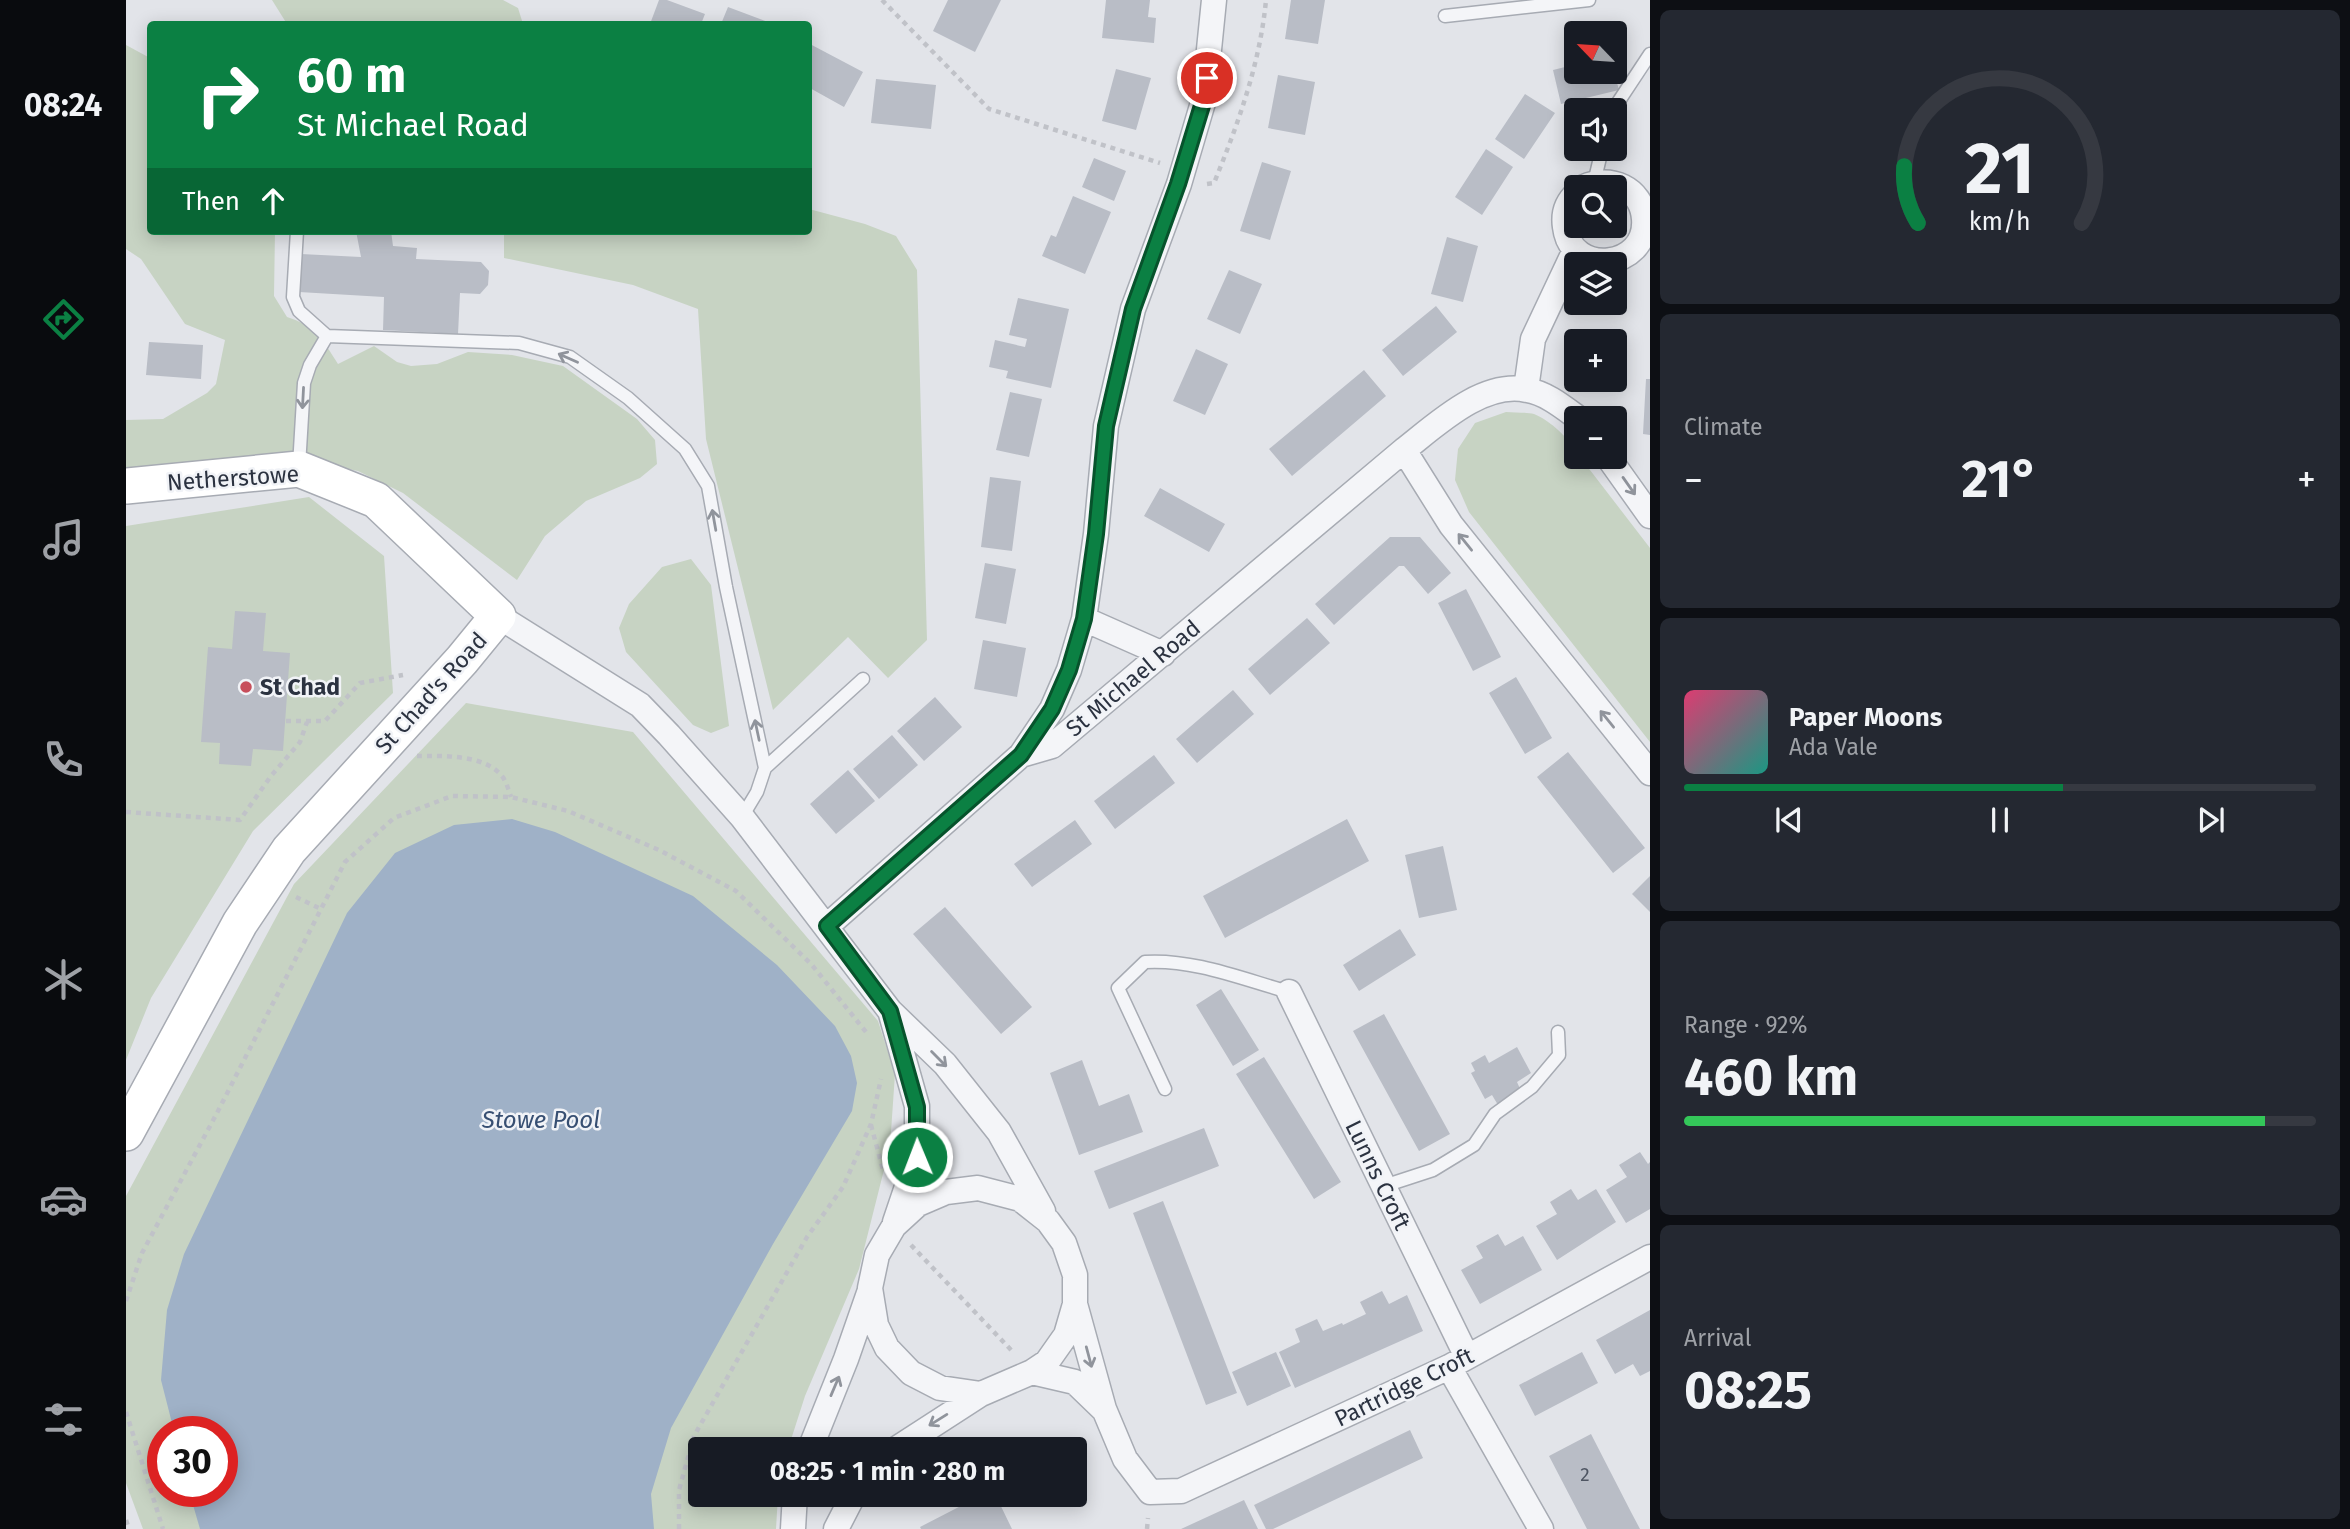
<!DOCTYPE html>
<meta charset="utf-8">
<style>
body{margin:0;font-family:"Fira Sans",sans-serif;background:#242831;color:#f1f3f6;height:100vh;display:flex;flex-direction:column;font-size:26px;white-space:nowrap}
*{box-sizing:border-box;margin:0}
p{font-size:23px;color:#9ea1a6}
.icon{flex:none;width:38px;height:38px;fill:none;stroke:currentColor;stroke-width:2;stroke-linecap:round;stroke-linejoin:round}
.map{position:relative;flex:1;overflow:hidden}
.drawer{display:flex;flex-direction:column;gap:10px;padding:10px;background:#0d0f14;width:700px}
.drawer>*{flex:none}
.banner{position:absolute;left:21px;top:21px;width:665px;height:214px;border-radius:7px;box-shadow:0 4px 18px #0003;background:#0b8043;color:#fff;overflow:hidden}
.needle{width:46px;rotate:295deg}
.buttons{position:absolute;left:1438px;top:21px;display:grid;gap:14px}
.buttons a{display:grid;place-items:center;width:63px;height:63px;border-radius:7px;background:#171b24;box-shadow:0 4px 18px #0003;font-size:35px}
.speed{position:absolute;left:21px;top:1416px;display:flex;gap:14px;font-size:35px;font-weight:700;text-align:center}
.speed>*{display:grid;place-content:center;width:91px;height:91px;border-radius:50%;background:#171b24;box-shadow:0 4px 18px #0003;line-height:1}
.speed .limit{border:10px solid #d22;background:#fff;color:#111}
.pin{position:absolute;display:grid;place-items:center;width:60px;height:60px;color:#fff;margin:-30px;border:4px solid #fff;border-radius:50%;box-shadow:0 2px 7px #0007}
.me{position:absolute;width:77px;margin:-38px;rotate:359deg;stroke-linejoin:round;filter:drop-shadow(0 0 5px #0008)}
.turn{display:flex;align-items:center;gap:24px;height:147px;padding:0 35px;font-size:32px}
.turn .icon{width:91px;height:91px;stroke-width:2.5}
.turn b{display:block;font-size:49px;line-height:60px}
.then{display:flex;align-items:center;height:66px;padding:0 35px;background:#0003;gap:14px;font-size:26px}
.big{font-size:52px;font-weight:700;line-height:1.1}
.drawer .widget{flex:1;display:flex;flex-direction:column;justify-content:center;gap:10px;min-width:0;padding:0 24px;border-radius:10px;background:#242831}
.drawer .dial{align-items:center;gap:0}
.dial svg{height:182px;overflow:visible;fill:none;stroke:#363941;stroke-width:7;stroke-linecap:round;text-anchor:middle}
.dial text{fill:#f1f3f6;stroke:none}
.song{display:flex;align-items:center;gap:21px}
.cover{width:84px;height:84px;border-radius:10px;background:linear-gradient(135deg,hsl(340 70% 55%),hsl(170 70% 35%))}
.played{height:7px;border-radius:4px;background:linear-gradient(90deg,#0b8043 60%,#363941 60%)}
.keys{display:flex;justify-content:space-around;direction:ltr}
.heat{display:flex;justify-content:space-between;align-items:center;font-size:38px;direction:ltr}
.charge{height:10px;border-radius:5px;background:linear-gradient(90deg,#34c759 92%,#363941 0)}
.trip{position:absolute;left:562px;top:1437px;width:399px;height:70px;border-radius:7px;background:#171b24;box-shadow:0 4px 18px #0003;font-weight:700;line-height:70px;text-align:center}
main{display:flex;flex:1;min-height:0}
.menu{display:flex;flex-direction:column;width:126px;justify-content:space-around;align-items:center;background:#090b0e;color:#9ea1a6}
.menu .icon{width:49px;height:49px}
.menu .active{color:#0b8043}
.menu b{font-size:32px;color:#f1f3f6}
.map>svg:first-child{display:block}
.green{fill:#c7d3c3;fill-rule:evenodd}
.water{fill:#9fb1c7}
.building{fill:#b9bdc6}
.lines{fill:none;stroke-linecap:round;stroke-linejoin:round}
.lane-casing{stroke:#a7abb3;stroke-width:15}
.street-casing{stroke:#a7abb3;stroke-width:27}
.secondary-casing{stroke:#a7abb3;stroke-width:38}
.path{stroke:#c0c2c8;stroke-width:4.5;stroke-dasharray:5 5;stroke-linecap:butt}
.lane{stroke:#f4f5f8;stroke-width:12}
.street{stroke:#f4f5f8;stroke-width:24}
.secondary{stroke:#fff;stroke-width:35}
.oneway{stroke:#90949c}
.route-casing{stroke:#07532c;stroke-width:18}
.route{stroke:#0b8043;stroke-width:12}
.poi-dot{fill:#c74e5b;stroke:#f1f3f7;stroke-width:2.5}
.labels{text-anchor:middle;stroke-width:5;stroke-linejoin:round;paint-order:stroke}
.number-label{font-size:19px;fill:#4e5562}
.street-label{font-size:23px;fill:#2b3240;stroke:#f1f3f7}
.poi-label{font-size:23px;font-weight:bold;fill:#2b3240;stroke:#f1f3f7;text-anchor:start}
.water-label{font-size:24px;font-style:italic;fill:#374f72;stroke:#f1f3f7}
</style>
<main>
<nav class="menu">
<b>08:24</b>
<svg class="icon active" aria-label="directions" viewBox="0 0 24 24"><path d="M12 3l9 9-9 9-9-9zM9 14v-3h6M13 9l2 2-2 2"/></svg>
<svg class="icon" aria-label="music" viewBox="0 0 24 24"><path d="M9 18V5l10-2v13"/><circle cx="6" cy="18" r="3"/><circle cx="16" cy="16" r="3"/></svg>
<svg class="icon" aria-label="phone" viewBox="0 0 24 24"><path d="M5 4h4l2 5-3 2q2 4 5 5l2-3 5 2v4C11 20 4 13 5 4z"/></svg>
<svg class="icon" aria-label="climate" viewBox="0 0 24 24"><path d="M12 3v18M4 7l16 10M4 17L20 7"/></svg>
<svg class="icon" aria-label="car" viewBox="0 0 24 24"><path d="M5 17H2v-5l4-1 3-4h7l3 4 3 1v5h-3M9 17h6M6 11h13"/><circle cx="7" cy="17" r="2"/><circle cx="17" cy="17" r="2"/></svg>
<svg class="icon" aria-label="filters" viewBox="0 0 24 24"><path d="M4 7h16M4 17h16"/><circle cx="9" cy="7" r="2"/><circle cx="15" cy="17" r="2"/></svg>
</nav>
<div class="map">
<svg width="1524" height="1529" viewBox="0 0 1524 1529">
<rect width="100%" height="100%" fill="#e2e4e9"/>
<path class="green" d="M 146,0 L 377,0 L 392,8 L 397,24 L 161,24 Z
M 0,45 L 24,58 L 24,231 L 149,231 L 148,296 L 161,317 C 189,326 197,340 212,364 L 248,346 L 271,362 L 285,366 L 311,364 L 342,352 L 386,355 L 437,366 L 511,419 L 529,440 L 531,464 L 514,478 L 460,501 L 419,536 L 391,580 L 277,493 L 232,471 L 144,453 L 85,467 L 0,474 L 0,420 L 37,419 L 81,393 L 90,384 L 99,340 L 59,324 L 15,259 L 0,249 Z
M 683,209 L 739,224 L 770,236 L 791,270 L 801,640 L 762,678 L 722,637 L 647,710 L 580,439 L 572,309 L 507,285 L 378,258 L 378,231 L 682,231 Z
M 1380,412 C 1389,413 1401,412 1408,414 C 1422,419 1449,442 1451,457 L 1454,457 L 1524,548 L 1524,742 L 1343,512 L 1329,480 L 1332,449 L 1349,423 Z
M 183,497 L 258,556 L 267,693 L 127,831 L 25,998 L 0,1060 L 0,526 Z
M 565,559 L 585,585 L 603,726 L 585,733 L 567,725 L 500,652 L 493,628 L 503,604 L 536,567 Z
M 340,703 L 507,732 L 752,1021 L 769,1074 L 764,1146 L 733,1269 L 679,1396 L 662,1449 L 574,1449 L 574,1494 L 652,1495 L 650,1529 L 17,1529 L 0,1483 L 0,1196 L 168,884 ZM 37,1432 L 96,1432 L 96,1491 L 37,1491 Z"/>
<path class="water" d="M 386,819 L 429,832 L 567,896 L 651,965 L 709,1026 L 725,1056 L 731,1083 L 726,1111 L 647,1244 L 545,1428 L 525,1494 L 528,1529 L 74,1529 L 63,1491 L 96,1491 L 96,1432 L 48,1431 L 35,1380 L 41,1310 L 58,1254 L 221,913 L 269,853 L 328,825 Z"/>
<path class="building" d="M 533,0 L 541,0 L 579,14 L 575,24 L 524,24 Z
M 822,0 L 875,0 L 849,52 L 807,31 Z
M 980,0 L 1024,0 L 1022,17 L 1030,18 L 1028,43 L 976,38 Z
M 1165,0 L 1199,0 L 1192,44 L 1159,39 Z
M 602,7 L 647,24 L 595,24 Z
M 682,43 L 737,72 L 718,107 L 682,87 Z
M 1451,64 L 1451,72 L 1488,72 L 1493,90 L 1435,104 L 1427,70 Z
M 990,69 L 1025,78 L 1010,130 L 976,121 Z
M 1152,75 L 1189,82 L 1179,135 L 1142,128 Z
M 750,79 L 810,85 L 805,129 L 745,123 Z
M 1399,94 L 1429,113 L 1398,159 L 1369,139 Z
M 1360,149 L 1387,167 L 1356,215 L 1329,197 Z
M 968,158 L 1000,171 L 988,201 L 956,187 Z
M 1136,162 L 1165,171 L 1144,240 L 1114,231 Z
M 947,196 L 985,212 L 959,274 L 916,256 L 925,235 L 930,237 Z
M 230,231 L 265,231 L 267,246 L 291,248 L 290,259 L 355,262 L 363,271 L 362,285 L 354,294 L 334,293 L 332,334 L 257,330 L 258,297 L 173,292 L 175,254 L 235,257 Z
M 1321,237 L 1352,246 L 1337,302 L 1305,294 Z
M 1103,270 L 1136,284 L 1114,334 L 1081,319 Z
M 892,298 L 943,309 L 925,388 L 880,378 L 882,371 L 863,367 L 869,340 L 899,347 L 901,339 L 883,335 Z
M 1310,306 L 1331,332 L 1277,376 L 1256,350 Z
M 23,342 L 77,345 L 75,379 L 20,375 Z
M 1070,349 L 1102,364 L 1079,415 L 1047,401 Z
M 1238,370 L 1260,396 L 1166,476 L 1143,449 Z
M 1520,379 L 1524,379 L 1524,435 L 1517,434 Z
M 884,392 L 916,399 L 903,457 L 870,450 Z
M 864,477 L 895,481 L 886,551 L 855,547 Z
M 1034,488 L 1099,524 L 1083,552 L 1018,516 Z
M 1264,537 L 1294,537 L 1325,573 L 1302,594 L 1278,566 L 1273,566 L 1208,625 L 1189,604 Z
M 859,563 L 890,569 L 880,624 L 849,618 Z
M 1340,589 L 1375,657 L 1347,671 L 1312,603 Z
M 109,611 L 140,613 L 137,651 L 164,653 L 157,751 L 127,749 L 125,766 L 93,764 L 94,743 L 75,742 L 82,647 L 106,649 Z
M 1181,618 L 1204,643 L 1144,695 L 1122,669 Z
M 857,640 L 900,648 L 891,697 L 848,689 Z
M 1390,677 L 1426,738 L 1399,754 L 1363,693 Z
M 1107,690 L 1128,714 L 1071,763 L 1050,739 Z
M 809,697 L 836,727 L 798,761 L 771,731 Z
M 766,735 L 792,765 L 753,799 L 727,769 Z
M 1442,752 L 1519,848 L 1487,873 L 1411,777 Z
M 1028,755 L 1049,783 L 989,829 L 968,801 Z
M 722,770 L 749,801 L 710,834 L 684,804 Z
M 1221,819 L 1243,861 L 1099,938 L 1077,896 Z
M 949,820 L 966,844 L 906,887 L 888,864 Z
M 1317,846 L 1331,910 L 1293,918 L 1279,855 Z
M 1524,876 L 1524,912 L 1506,894 Z
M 819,907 L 906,1007 L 875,1034 L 787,934 Z
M 1274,929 L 1290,955 L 1233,991 L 1217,965 Z
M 1095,989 L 1133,1050 L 1107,1066 L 1070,1005 Z
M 1258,1014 L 1324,1134 L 1293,1151 L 1227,1031 Z
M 1391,1047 L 1405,1073 L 1391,1082 L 1395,1091 L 1372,1105 L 1366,1095 L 1359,1099 L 1345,1073 L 1349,1071 L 1345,1063 L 1359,1055 L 1363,1063 Z
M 1138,1057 L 1215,1182 L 1188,1199 L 1110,1074 Z
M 956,1060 L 973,1106 L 1003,1094 L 1017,1132 L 953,1155 L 924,1073 Z
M 1078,1128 L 1093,1166 L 983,1209 L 968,1171 Z
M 1514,1152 L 1522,1164 L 1524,1162 L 1524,1209 L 1500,1223 L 1480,1190 L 1501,1177 L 1493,1165 Z
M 1445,1189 L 1452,1200 L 1470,1189 L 1490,1222 L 1431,1260 L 1410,1226 L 1431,1214 L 1424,1202 Z
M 1037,1201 L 1111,1393 L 1080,1405 L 1007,1213 Z
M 1372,1234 L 1379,1246 L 1397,1236 L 1416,1270 L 1354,1304 L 1335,1270 L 1357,1258 L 1350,1246 Z
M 1256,1291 L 1263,1304 L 1281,1295 L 1297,1331 L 1169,1388 L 1153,1352 L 1174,1342 L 1169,1329 L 1191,1319 L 1197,1331 L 1216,1323 L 1217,1325 L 1240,1314 L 1234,1302 Z
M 1524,1310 L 1524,1371 L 1514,1376 L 1507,1364 L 1489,1374 L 1470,1340 Z
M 1150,1352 L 1165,1386 L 1121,1406 L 1106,1372 Z
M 1456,1352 L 1472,1383 L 1409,1416 L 1393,1385 Z
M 1284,1430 L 1297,1458 L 1147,1529 L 1140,1529 L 1128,1505 Z
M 1465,1434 L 1505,1512 L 1514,1529 L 1461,1529 L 1423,1456 Z
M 858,1494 L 869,1494 L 886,1529 L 795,1529 L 794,1527 Z
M 1118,1500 L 1132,1529 L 1055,1529 Z"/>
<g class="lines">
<g class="lane-casing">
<path id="lane" d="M 1319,16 L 1463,0
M 1487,110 L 1524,54
M 1468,183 L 1476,149
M 171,231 L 167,297 L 173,311 L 201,336 L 393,343 L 444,357 L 502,398 L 559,449 L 582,486 L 600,587 L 639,768 L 631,792 L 616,817
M 173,466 L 178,383 L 184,365 L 201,336
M 639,768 L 737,679
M 1039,1089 L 992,988 L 1019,962 C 1068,959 1116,979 1163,992
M 1258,1186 L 1307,1170 L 1348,1145 L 1369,1114 L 1406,1087 L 1433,1055 L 1432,1032"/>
</g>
<g class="street-casing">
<path id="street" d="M 1451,193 C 1441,202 1437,214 1439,227 C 1445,277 1522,269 1518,219 C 1516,188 1484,175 1458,187
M 1400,389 L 1407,339 L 1449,250
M 1278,450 L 1325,525 L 1524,773
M 1482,457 L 1524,516
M 372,616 L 514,705 L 543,735 L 616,817 L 764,1011 L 819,1064 L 873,1132 L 917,1211
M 958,619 L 1037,654
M 895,755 L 926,709 L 943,670 L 958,619 L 970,534 L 980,426 L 1007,309 L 1053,184 L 1078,99 L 1088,0
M 701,926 L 895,755 L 926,746 L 1278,450 C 1310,425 1357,380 1401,390 C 1420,393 1437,407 1452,418
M 1163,992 L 1341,1357
M 765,1014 L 791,1106 L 791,1157 L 769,1222
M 949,1304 L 940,1335 L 921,1362 L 906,1372 L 855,1394 L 814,1388 L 785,1373 L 761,1348 L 750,1325 L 744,1288 L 751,1255 L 768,1226 L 792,1204 L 820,1192 L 852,1188 L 894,1199 L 922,1221 L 938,1243 L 949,1275 L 949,1304 L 978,1409 L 999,1459 L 1024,1492 L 1055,1491 L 1323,1367 L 1524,1257
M 1323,1367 L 1415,1529
M 906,1372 L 949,1382 L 977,1409
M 684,1449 L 720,1359 L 743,1293
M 770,1449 L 855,1394
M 667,1529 L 669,1494
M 710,1529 L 728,1494"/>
</g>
<g class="secondary-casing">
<path id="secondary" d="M 0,486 L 173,469 L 250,500 L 372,616 L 336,660 L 163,850 L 114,923 L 0,1133"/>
</g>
<path class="path" d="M 756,0 L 863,109 L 1034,163
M 1081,184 L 1088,183 C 1112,124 1134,64 1140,0
M 160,721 L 199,721 L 234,683 L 277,675
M 291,756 C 317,756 358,754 376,776 C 380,781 383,791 385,797
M 0,812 L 114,820 L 145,776 L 174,742 L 181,722
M 170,897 L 195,909
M 745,1125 L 757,1170
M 785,1245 L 888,1353
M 0,1301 L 16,1253 L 91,1113 L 219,862 L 268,818 L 326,796 L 385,797 L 442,811 L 533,850 L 610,891 L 686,965 L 740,1032
M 0,1412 L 37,1529
M 0,1520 L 3,1529
M 553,1529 L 553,1490 L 568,1436 L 681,1237 L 717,1187 L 745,1124 L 755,1079
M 1021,1529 L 1022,1518"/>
<use href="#lane" class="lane"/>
<use href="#street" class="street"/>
<use href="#secondary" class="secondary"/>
</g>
<defs><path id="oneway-shaft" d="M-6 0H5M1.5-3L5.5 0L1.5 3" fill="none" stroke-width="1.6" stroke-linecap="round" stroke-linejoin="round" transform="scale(1.75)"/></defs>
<g class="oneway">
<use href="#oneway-shaft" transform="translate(442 358) rotate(-156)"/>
<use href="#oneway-shaft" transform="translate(177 398) rotate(93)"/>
<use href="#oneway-shaft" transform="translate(1503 486) rotate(55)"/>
<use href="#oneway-shaft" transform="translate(588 520) rotate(-100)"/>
<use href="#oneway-shaft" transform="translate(1339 542) rotate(-129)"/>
<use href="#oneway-shaft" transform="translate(1481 719) rotate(-129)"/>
<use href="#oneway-shaft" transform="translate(631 730) rotate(-102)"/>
<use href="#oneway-shaft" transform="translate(813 1059) rotate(45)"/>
<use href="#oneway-shaft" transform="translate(963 1357) rotate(75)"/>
<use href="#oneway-shaft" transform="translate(709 1386) rotate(-67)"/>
<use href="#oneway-shaft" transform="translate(812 1420) rotate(148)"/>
</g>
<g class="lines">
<g class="route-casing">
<path id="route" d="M 791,1157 L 791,1107 L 764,1011 L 701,926 L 895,755 L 926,709 L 943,670 L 958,619 L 970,534 L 980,426 L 1007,309 L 1052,184 L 1078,99 L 1081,78"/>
</g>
<use href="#route" class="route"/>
</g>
<circle class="poi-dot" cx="120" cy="687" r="7"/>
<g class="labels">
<g class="number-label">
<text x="1459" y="1481">2</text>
</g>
<g class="street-label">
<text transform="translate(107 478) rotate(-4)" y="8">Netherstowe</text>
<text transform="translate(1007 678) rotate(-40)" y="8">St Michael Road</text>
<text transform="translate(305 693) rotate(-48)" y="8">St Chad's Road</text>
<text transform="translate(1252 1175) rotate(64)" y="8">Lunns Croft</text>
<text transform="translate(1278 1387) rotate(-26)" y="8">Partridge Croft</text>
</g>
<g class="poi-label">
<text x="134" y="695">St Chad</text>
</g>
<g class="water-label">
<text x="415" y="1128">Stowe Pool</text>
</g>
</g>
</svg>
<div class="buttons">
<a><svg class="needle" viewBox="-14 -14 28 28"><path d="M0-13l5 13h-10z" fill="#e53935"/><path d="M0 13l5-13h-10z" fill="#9ea1a6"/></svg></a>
<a><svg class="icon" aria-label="sound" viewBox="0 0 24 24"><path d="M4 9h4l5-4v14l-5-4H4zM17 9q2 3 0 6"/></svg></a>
<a><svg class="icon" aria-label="search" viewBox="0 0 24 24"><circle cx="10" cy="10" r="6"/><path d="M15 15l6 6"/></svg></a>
<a><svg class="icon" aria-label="layers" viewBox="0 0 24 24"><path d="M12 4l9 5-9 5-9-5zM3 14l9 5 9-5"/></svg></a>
<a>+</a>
<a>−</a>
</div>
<div class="speed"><div class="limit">30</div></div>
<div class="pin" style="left:1081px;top:78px;background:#d93025"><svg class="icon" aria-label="arrive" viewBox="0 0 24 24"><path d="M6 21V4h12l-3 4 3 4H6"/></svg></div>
<svg class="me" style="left:791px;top:1157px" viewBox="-20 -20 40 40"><circle r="17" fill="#0b8043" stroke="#fff" stroke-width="3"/><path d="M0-11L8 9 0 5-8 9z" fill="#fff"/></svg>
<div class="trip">08:25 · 1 min · 280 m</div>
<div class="banner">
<div class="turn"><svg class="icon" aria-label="right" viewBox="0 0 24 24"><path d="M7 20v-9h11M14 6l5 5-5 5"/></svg><div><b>60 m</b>St Michael Road</div></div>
<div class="then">Then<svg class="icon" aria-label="ahead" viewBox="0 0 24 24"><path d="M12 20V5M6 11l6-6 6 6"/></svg></div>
</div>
</div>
<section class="drawer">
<div class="widget dial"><svg viewBox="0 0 100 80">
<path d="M14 69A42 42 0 1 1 86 69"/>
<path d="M14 69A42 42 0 0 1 8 44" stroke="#0b8043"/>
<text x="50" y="56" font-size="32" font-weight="700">21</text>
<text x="50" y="72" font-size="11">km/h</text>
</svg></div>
<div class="widget"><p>Climate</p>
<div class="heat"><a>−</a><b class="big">21°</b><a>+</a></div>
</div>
<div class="widget">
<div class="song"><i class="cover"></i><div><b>Paper Moons</b><p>Ada Vale</p></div></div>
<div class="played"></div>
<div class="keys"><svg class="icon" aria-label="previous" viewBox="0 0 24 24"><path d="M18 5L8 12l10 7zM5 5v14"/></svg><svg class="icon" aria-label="pause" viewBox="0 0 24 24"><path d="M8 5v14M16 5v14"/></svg><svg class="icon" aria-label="next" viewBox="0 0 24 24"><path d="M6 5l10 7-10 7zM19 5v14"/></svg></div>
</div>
<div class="widget"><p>Range · 92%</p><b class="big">460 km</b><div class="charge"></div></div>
<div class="widget"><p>Arrival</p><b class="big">08:25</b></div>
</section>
</main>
